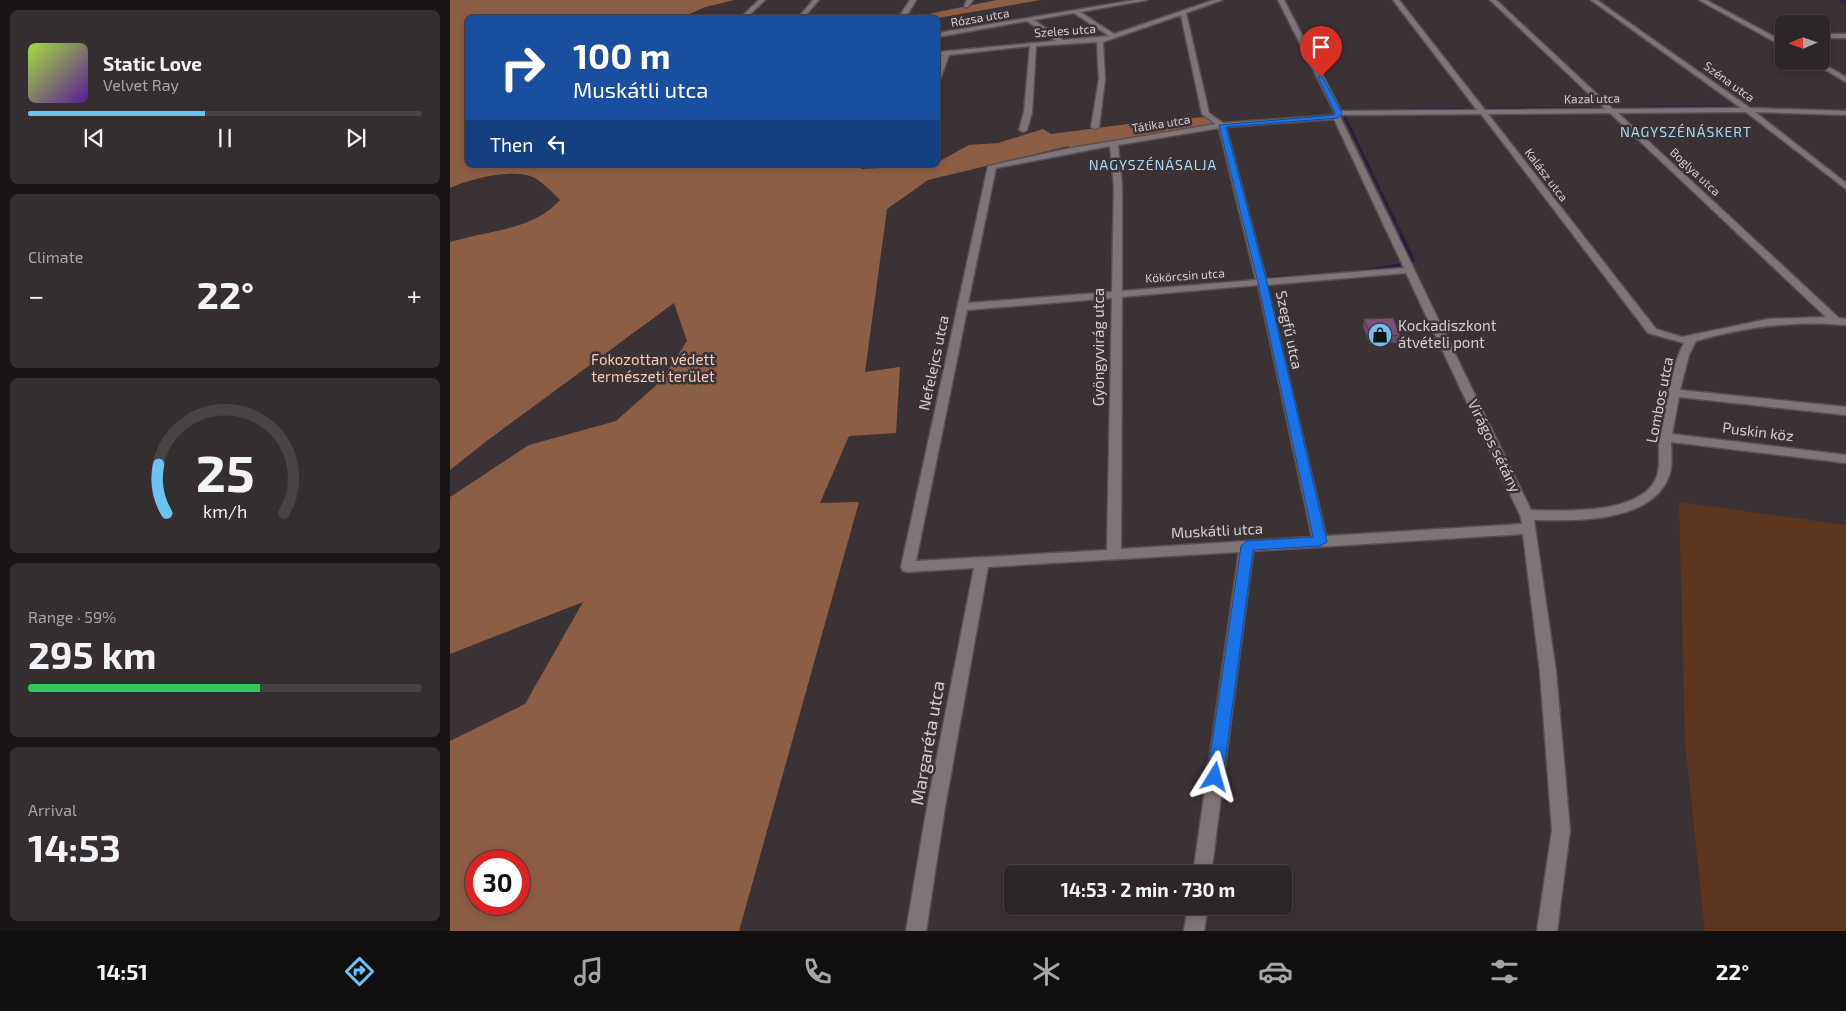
<!DOCTYPE html>
<meta charset="utf-8">
<style>
body{margin:0;font-family:"Exo 2",sans-serif;background:#342e30;color:#f1f3f6;height:100vh;display:flex;flex-direction:column;font-size:19px;white-space:nowrap}
*{box-sizing:border-box;margin:0}
p{font-size:16px;color:#a6a5a8}
.icon{flex:none;width:28px;height:28px;fill:none;stroke:currentColor;stroke-width:2;stroke-linecap:round;stroke-linejoin:round}
.map{position:relative;flex:1;overflow:hidden}
.panel{display:flex;flex-direction:column;gap:10px;padding:10px;background:#181516;width:450px}
.panel>*{flex:none}
.hud{position:absolute;left:15px;top:15px;width:475px;height:152px;border-radius:8px;box-shadow:0 2px 8px #0003,0 0 0 1px #484345;background:#1a4fa0;color:#fff;overflow:hidden}
.needle{width:32px;rotate:268deg}
.controls{position:absolute;left:1325px;top:15px;display:grid;gap:10px}
.controls a{display:grid;place-items:center;width:55px;height:55px;border-radius:8px;background:#2c2628;box-shadow:0 2px 8px #0003,0 0 0 1px #484345;font-size:25px}
.speed{position:absolute;left:15px;top:850px;display:flex;gap:10px;font-size:25px;font-weight:700;text-align:center}
.speed>*{display:grid;place-content:center;width:65px;height:65px;border-radius:50%;background:#2c2628;box-shadow:0 2px 8px #0003,0 0 0 1px #484345;line-height:1}
.speed .limit{border:8px solid #d22;background:#fff;color:#111}
.pin{position:absolute;display:grid;place-items:center;width:42px;height:42px;color:#fff;margin:-51px -21px;border-radius:50% 50% 50% 0;rotate:-45deg;box-shadow:0 0 5px #0007}
.pin .icon{rotate:45deg}
.me{position:absolute;width:55px;margin:-28px;rotate:8deg;stroke-linejoin:round;filter:drop-shadow(0 0 4px #0008)}
.turn{display:flex;align-items:center;gap:18px;height:105px;padding:0 25px;font-size:22px}
.turn .icon{width:65px;height:65px;stroke-width:2.5}
.turn b{display:block;font-size:35px;line-height:42px}
.then{display:flex;align-items:center;height:48px;padding:0 25px;background:#0003;gap:10px;font-size:19px}
.big{font-size:38px;font-weight:700;line-height:1.1}
.panel .widget{flex:1;display:flex;flex-direction:column;justify-content:center;gap:8px;min-width:0;padding:0 18px;border-radius:8px;background:#342e30}
.panel .dial{align-items:center;gap:0}
.dial svg{height:130px;overflow:visible;fill:none;stroke:#484345;stroke-width:7;stroke-linecap:round;text-anchor:middle}
.dial text{fill:#f1f3f6;stroke:none}
.song{display:flex;align-items:center;gap:15px}
.cover{width:60px;height:60px;border-radius:8px;background:linear-gradient(135deg,hsl(80 70% 55%),hsl(270 70% 35%))}
.played{height:5px;border-radius:2px;background:linear-gradient(90deg,#6bc3f2 45%,#484345 45%)}
.keys{display:flex;justify-content:space-around;direction:ltr}
.heat{display:flex;justify-content:space-between;align-items:center;font-size:28px;direction:ltr}
.charge{height:8px;border-radius:4px;background:linear-gradient(90deg,#34c759 59%,#484345 0)}
.trip{position:absolute;left:554px;top:865px;width:288px;height:50px;border-radius:8px;background:#2c2628;box-shadow:0 2px 8px #0003,0 0 0 1px #484345;font-weight:700;line-height:50px;text-align:center}
.dock{display:flex;height:80px;justify-content:space-around;align-items:center;background:#120f10;color:#a6a5a8}
.dock .icon{width:35px;height:35px}
.dock .selected{color:#6bc3f2}
.dock b{font-size:22px;color:#f1f3f6}
main{display:flex;flex:1;min-height:0}
.map>svg:first-child{display:block}
.green{fill:#5e351e}
.forest{fill:#8d5e46;fill-rule:evenodd}
.lines{fill:none;stroke-linecap:round;stroke-linejoin:round}
.stream-far2{stroke:#2f1a3f;stroke-width:2}
.stream-far1{stroke:#2f1a3f;stroke-width:2.5}
.stream{stroke:#2f1a3f;stroke-width:4}
.street-casing{stroke:#585053;stroke-width:3}
.street{fill:#7f7578;fill-rule:evenodd}
.wall{fill:#6a4763}
.building{fill:#7b5273;stroke:#563950}
.route{fill:#1a73e8;stroke:#114b97}
.labels{text-anchor:middle;stroke-width:5;stroke-linejoin:round;paint-order:stroke}
.far-street-label{font-size:12px;fill:#d5cfd1;stroke:#3b3235}
.far-neighbourhood-label{font-size:14px;letter-spacing:1px;fill:#acdaf4;stroke:#3b3235}
.poi-label{font-size:15px;fill:#d5cfd1;stroke:#3b3235;text-anchor:start}
.street-label{font-size:15px;fill:#d5cfd1;stroke:#3b3235}
.park-label{font-size:15px;fill:#facbb4;stroke:#3b3235}
.near-street-label{font-size:18px;fill:#d5cfd1;stroke:#3b3235}
</style>
<main>
<section class="panel">
<div class="widget">
<div class="song"><i class="cover"></i><div><b>Static Love</b><p>Velvet Ray</p></div></div>
<div class="played"></div>
<div class="keys"><svg class="icon" aria-label="previous" viewBox="0 0 24 24"><path d="M18 5L8 12l10 7zM5 5v14"/></svg><svg class="icon" aria-label="pause" viewBox="0 0 24 24"><path d="M8 5v14M16 5v14"/></svg><svg class="icon" aria-label="next" viewBox="0 0 24 24"><path d="M6 5l10 7-10 7zM19 5v14"/></svg></div>
</div>
<div class="widget"><p>Climate</p>
<div class="heat"><a>−</a><b class="big">22°</b><a>+</a></div>
</div>
<div class="widget dial"><svg viewBox="0 0 100 80">
<path d="M14 69A42 42 0 1 1 86 69"/>
<path d="M14 69A42 42 0 0 1 9 39" stroke="#6bc3f2"/>
<text x="50" y="56" font-size="32" font-weight="700">25</text>
<text x="50" y="72" font-size="11">km/h</text>
</svg></div>
<div class="widget"><p>Range · 59%</p><b class="big">295 km</b><div class="charge"></div></div>
<div class="widget"><p>Arrival</p><b class="big">14:53</b></div>
</section>
<div class="map">
<svg width="1396" height="931" viewBox="0 0 1396 931">
<rect width="100%" height="100%" fill="#3b3235"/>
<path class="green" d="M 1229,502 L 1396,525 L 1396,931 L 1255,931 L 1235,742 Z"/>
<path class="forest" d="M 0,0 L 285,0 L 255,7 L 233,17 L 18,18 L 18,165 L 412,165 L 411,169 L 488,165 L 488,162 L 519,145 L 548,143 L 593,129 L 601,134 L 701,121 L 756,117 L 765,125 L 621,149 L 618,146 L 478,180 L 437,209 L 415,372 L 450,367 L 446,433 L 399,436 L 370,503 L 409,502 L 289,931 L 0,931 L 0,741 L 75,704 L 133,602 L 0,654 L 0,497 L 79,445 L 166,421 L 211,381 L 237,341 L 224,303 L 38,440 L 0,470 L 0,242 C 36,231 84,230 110,200 C 102,192 91,180 80,176 C 59,169 19,179 0,188 ZM 26,861 L 69,861 L 69,904 L 26,904 Z
M 547,0 L 591,0 L 488,18 L 458,18 Z"/>
<g class="lines">
<path class="stream-far2" d="M 1391,0 L 1396,3"/>
<path class="stream-far1" d="M 1167,108 L 1275,107
M 1300,108 L 1384,111
M 1037,109 L 1142,108
M 892,111 L 1013,109
M 895,117 L 953,238"/>
<path class="stream" d="M 952,237 L 963,260
M 908,272 L 953,265
M 822,278 L 871,275"/>
<g class="street-casing">
<path id="street" d="M 309,0 L 315,0 L 296,18 L 290,18 Z
M 363,0 L 369,0 L 353,18 L 348,18 Z
M 460,0 L 466,0 L 459,12 L 453,17 L 449,17 Z
M 517,0 L 523,0 L 518,7 L 514,7 Z
M 685,0 L 697,0 L 630,12 L 664,34 L 764,0 L 772,0 L 736,13 L 759,113 L 773,123 L 889,115 L 1081,510 C 1115,511 1193,515 1207,476 C 1211,464 1208,450 1209,438 C 1211,422 1215,406 1219,390 C 1223,374 1226,357 1234,343 L 1198,333 L 1031,114 L 886,115 L 828,0 L 834,0 L 891,111 L 1027,110 L 943,0 L 949,0 L 1035,110 L 1155,109 L 1040,0 L 1046,0 L 1163,109 L 1291,108 L 1141,0 L 1147,0 L 1300,108 L 1396,111 L 1396,115 L 1305,112 L 1396,183 L 1396,189 L 1296,112 L 1168,113 L 1389,318 L 1396,319 L 1396,325 C 1344,320 1295,327 1246,341 L 1239,355 L 1230,390 L 1396,407 L 1396,415 L 1229,397 L 1222,434 L 1396,455 L 1396,463 L 1221,442 C 1221,453 1223,466 1219,476 C 1202,523 1125,521 1084,520 L 1106,672 L 1120,830 L 1107,931 L 1087,931 L 1102,830 L 1090,672 L 1073,534 L 803,551 L 761,874 L 743,874 L 789,552 L 538,567 L 495,807 L 476,931 L 456,931 L 477,807 L 524,568 L 458,572 L 453,571 L 451,567 L 538,166 L 616,149 L 766,124 L 752,114 L 731,15 L 653,42 L 655,79 L 649,127 L 645,129 L 641,127 L 649,79 L 647,42 L 586,46 L 582,112 L 577,130 L 573,132 L 569,130 L 574,112 L 580,46 L 499,55 L 491,77 L 488,79 L 488,69 L 492,55 L 488,56 L 488,52 L 606,41 L 577,21 L 488,37 L 488,33 ZM 624,13 L 659,36 L 613,40 L 584,20 ZM 1160,113 L 1376,317 L 1318,319 L 1232,337 L 1206,329 L 1038,114 ZM 884,119 L 954,268 L 816,279 L 776,127 ZM 769,128 L 806,280 L 672,291 L 672,187 L 668,145 ZM 660,146 L 664,187 L 662,292 L 518,303 L 546,168 ZM 956,273 L 1070,515 L 1072,524 L 876,536 L 817,285 ZM 808,285 L 862,537 L 671,549 L 672,297 ZM 662,298 L 657,550 L 466,561 L 517,310 Z
M 1249,0 L 1256,0 L 1334,42 L 1334,47 Z
M 1371,34 L 1396,34 L 1396,38 L 1371,38 Z
M 1360,61 L 1368,61 L 1396,77 L 1396,82 Z
M 738,906 L 758,906 L 754,931 L 734,931 Z"/>
</g>
<use href="#street" class="street"/>
</g>
<path class="wall" d="M 914,319 L 950,335 L 948,343 L 920,344 L 913,327 Z"/>
<path class="building" d="M 943,318 L 950,335 L 921,336 L 914,319 Z"/>
<path class="route" d="M 871,75 L 892,113 L 888,118 L 776,127 L 817,283 L 877,542 L 870,546 L 803,550 L 773,777 L 771,782 L 765,785 L 760,782 L 757,777 L 791,546 L 797,541 L 863,537 L 808,283 L 769,125 L 884,115 L 885,113 L 868,77 Z"/>
<defs>
<g id="shop-disc" transform="scale(1.25)"><circle r="9.5" fill="#6bc3f2" stroke="#3b3235"/><path d="M-5-2.5h2.3a2.7 3.5 0 0 1 5.4 0H5L5.5 6h-11ZM-1.5-2.5h3a1.5 2.3 0 0 0-3 0Z" fill="#111"/></g>
</defs>
<g fill-rule="evenodd">
<use href="#shop-disc" x="930" y="335"/>
</g>
<g class="labels">
<g class="far-street-label">
<text transform="translate(530 18) rotate(-10)" y="4">Rózsa utca</text>
<text transform="translate(615 31) rotate(-4)" y="4">Szeles utca</text>
<text transform="translate(1279 82) rotate(36)" y="4">Széna utca</text>
<text transform="translate(1142 99) rotate(-1)" y="4">Kazal utca</text>
<text transform="translate(711 124) rotate(-9)" y="4">Tátika utca</text>
<text transform="translate(1245 172) rotate(43)" y="4">Boglya utca</text>
<text transform="translate(1096 175) rotate(53)" y="4">Kalász utca</text>
<text transform="translate(735 276) rotate(-4)" y="4">Kökörcsin utca</text>
</g>
<g class="far-neighbourhood-label">
<text x="1236" y="137">NAGYSZÉNÁSKERT</text>
<text x="703" y="170">NAGYSZÉNÁSALJA</text>
</g>
<g class="poi-label">
<text x="948" y="331">Kockadiszkont<tspan x="948" dy="17">átvételi pont</tspan></text>
</g>
<g class="street-label">
<text transform="translate(839 330) rotate(78)" y="5">Szegfű utca</text>
<text transform="translate(649 347) rotate(-90)" y="5">Gyöngyvirág utca</text>
<text transform="translate(484 363) rotate(-78)" y="5">Nefelejcs utca</text>
<text transform="translate(1210 400) rotate(-79)" y="5">Lombos utca</text>
<text transform="translate(1308 432) rotate(7)" y="5">Puskin köz</text>
<text transform="translate(1044 446) rotate(64)" y="5">Virágos sétány</text>
<text transform="translate(767 531) rotate(-3)" y="5">Muskátli utca</text>
</g>
<g class="park-label">
<text x="203" y="365">Fokozottan védett<tspan x="203" dy="17">természeti terület</tspan></text>
</g>
<g class="near-street-label">
<text transform="translate(478 743) rotate(-80)" y="6">Margaréta utca</text>
</g>
</g>
</svg>
<div class="controls">
<a><svg class="needle" viewBox="-14 -14 28 28"><path d="M0-13l5 13h-10z" fill="#e53935"/><path d="M0 13l5-13h-10z" fill="#a6a5a8"/></svg></a>
</div>
<div class="speed"><div class="limit">30</div></div>
<div class="pin" style="left:871px;top:77px;background:#d93025"><svg class="icon" aria-label="arrive" viewBox="0 0 24 24"><path d="M6 21V4h12l-3 4 3 4H6"/></svg></div>
<svg class="me" style="left:765px;top:777px" viewBox="-20 -20 40 40"><path d="M0-17L14 15 0 8-14 15z" fill="#1a73e8" stroke="#fff" stroke-width="4"/></svg>
<div class="trip">14:53 · 2 min · 730 m</div>
<div class="hud">
<div class="turn"><svg class="icon" aria-label="right" viewBox="0 0 24 24"><path d="M7 20v-9h11M14 6l5 5-5 5"/></svg><div><b>100 m</b>Muskátli utca</div></div>
<div class="then">Then<svg class="icon" aria-label="left" viewBox="0 0 24 24"><path d="M17 20v-9H6M10 6l-5 5 5 5"/></svg></div>
</div>
</div>
</main>
<nav class="dock">
<b>14:51</b>
<svg class="icon selected" aria-label="directions" viewBox="0 0 24 24"><path d="M12 3l9 9-9 9-9-9zM9 14v-3h6M13 9l2 2-2 2"/></svg>
<svg class="icon" aria-label="music" viewBox="0 0 24 24"><path d="M9 18V5l10-2v13"/><circle cx="6" cy="18" r="3"/><circle cx="16" cy="16" r="3"/></svg>
<svg class="icon" aria-label="phone" viewBox="0 0 24 24"><path d="M5 4h4l2 5-3 2q2 4 5 5l2-3 5 2v4C11 20 4 13 5 4z"/></svg>
<svg class="icon" aria-label="climate" viewBox="0 0 24 24"><path d="M12 3v18M4 7l16 10M4 17L20 7"/></svg>
<svg class="icon" aria-label="car" viewBox="0 0 24 24"><path d="M5 17H2v-5l4-1 3-4h7l3 4 3 1v5h-3M9 17h6M6 11h13"/><circle cx="7" cy="17" r="2"/><circle cx="17" cy="17" r="2"/></svg>
<svg class="icon" aria-label="filters" viewBox="0 0 24 24"><path d="M4 7h16M4 17h16"/><circle cx="9" cy="7" r="2"/><circle cx="15" cy="17" r="2"/></svg>
<b>22°</b>
</nav>
